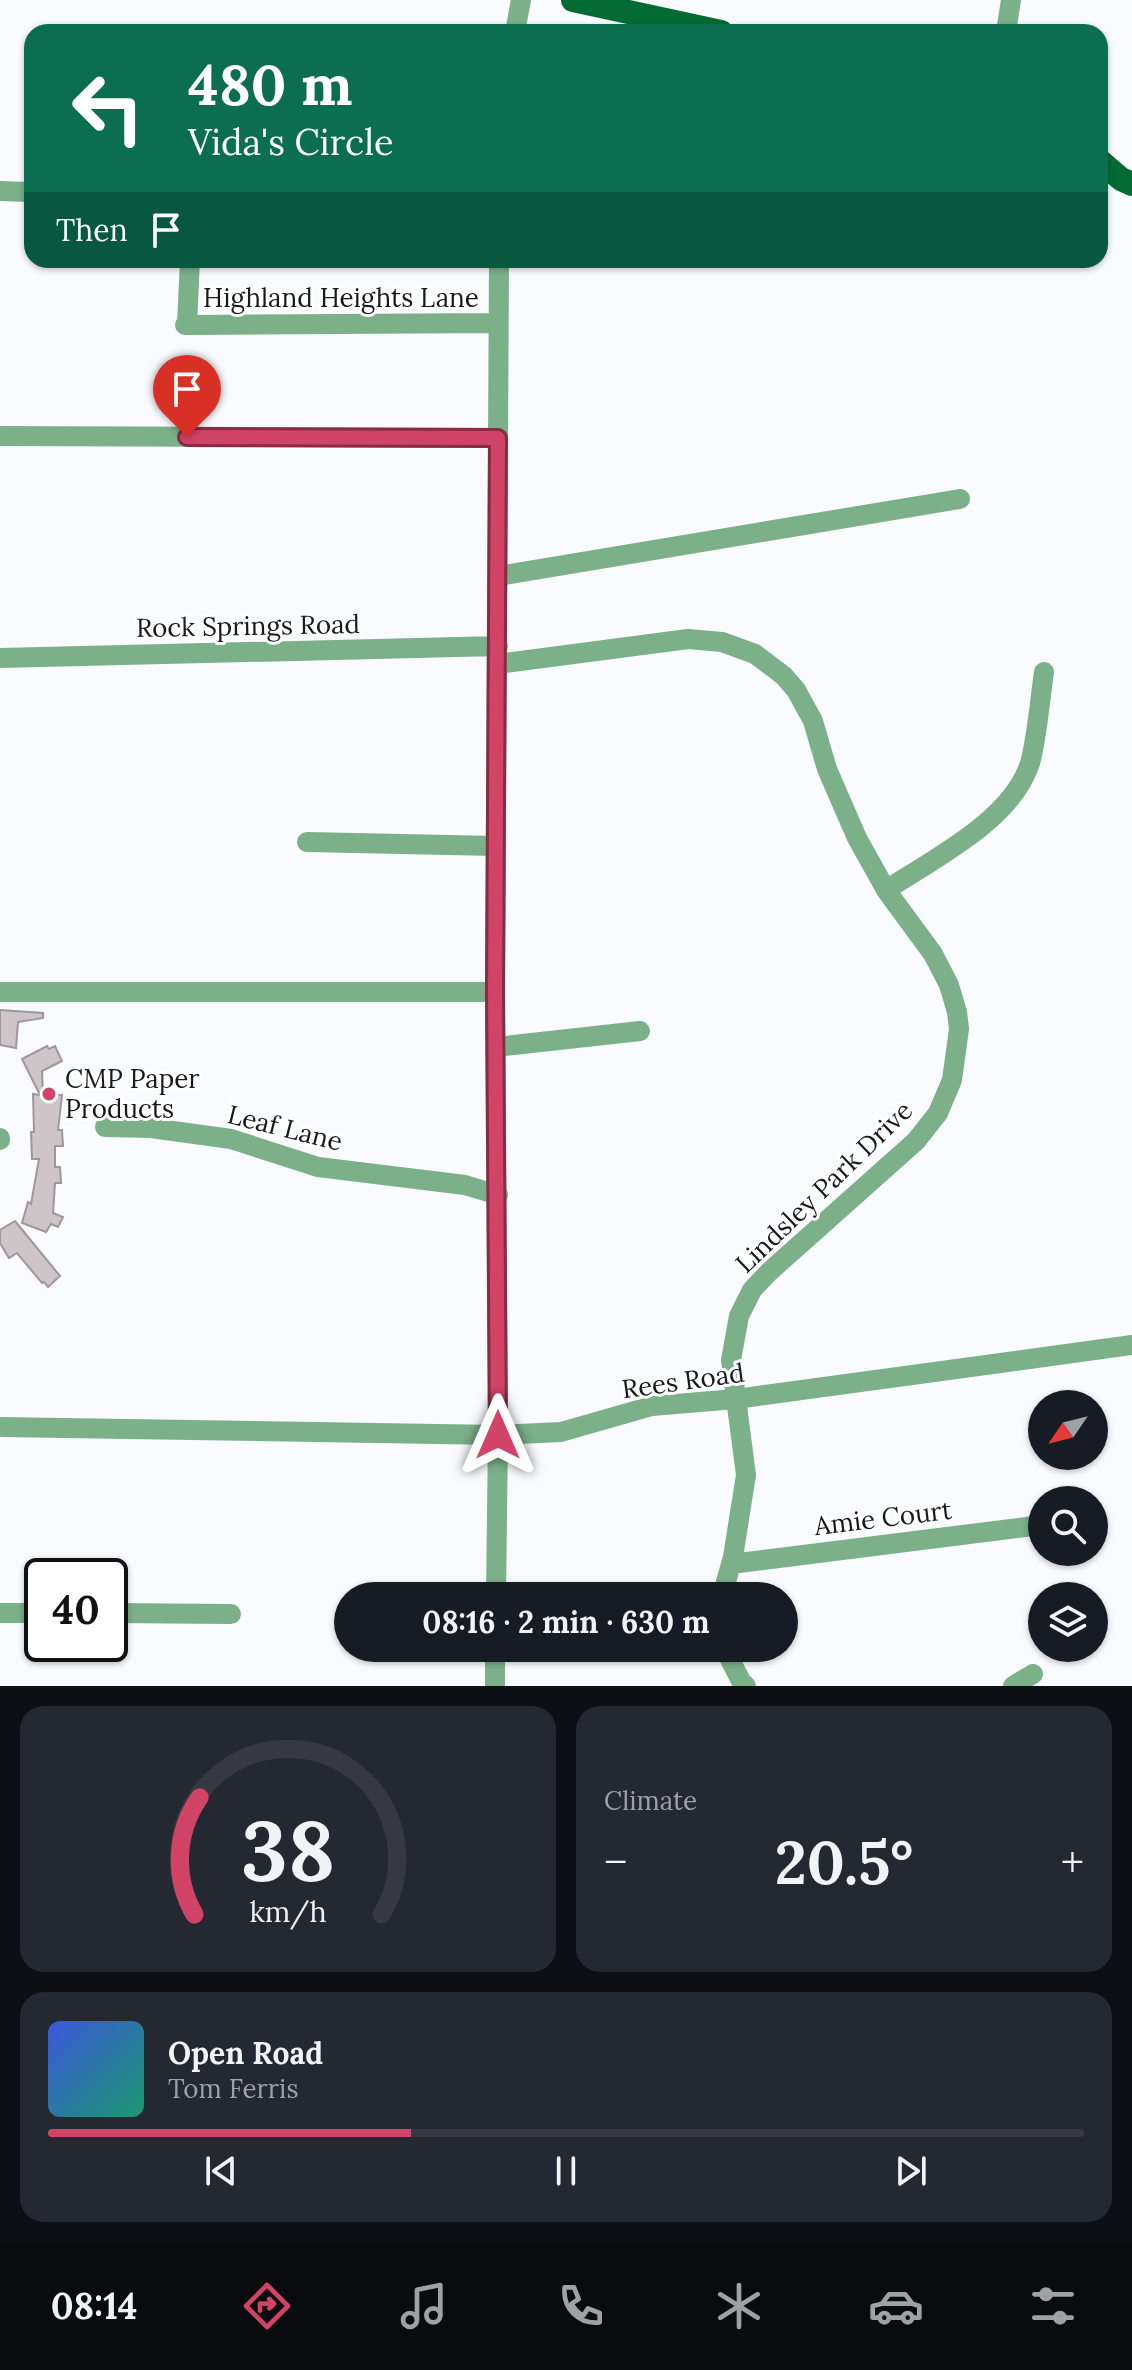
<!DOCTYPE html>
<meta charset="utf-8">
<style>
body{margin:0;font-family:Lora,serif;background:#242831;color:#f1f3f6;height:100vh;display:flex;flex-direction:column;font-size:30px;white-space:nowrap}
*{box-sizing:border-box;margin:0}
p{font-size:26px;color:#9ea1a6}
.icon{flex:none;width:44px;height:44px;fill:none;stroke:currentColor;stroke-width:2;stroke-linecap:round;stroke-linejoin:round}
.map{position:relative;height:1686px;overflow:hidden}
.sheet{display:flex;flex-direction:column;gap:20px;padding:20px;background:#0d0f14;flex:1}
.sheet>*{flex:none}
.hud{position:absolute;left:24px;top:24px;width:1084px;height:244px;border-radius:24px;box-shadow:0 2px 6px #0004;background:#0b6e4f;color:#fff;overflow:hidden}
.needle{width:52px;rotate:235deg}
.tools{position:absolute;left:1028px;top:1390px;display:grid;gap:16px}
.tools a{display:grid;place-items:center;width:80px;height:80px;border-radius:50%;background:#171b24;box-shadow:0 2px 6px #0004;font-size:40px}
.speed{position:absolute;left:24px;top:1558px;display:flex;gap:16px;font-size:40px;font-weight:700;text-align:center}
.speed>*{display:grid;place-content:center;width:104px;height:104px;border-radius:50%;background:#171b24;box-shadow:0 2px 6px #0004;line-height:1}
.speed .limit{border:4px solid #111;border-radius:12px;background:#fff;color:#111}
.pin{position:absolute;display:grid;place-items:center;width:68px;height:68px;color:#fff;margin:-82px -34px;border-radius:50% 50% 50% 0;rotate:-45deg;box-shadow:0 0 8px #0007}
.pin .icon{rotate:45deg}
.me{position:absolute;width:88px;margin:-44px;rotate:0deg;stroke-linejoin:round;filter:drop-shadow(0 0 6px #0008)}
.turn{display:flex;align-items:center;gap:28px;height:168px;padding:0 32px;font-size:36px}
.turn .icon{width:104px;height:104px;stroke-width:2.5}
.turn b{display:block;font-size:56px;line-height:68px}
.then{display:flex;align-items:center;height:76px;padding:0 32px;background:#0003;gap:16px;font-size:30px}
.big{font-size:60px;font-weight:700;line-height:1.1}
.sheet .card{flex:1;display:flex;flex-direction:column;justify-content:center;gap:12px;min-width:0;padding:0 28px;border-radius:24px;background:#242831}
.sheet .dial{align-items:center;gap:0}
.dial svg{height:208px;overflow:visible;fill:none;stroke:#363941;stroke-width:7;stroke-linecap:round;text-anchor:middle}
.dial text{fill:#f1f3f6;stroke:none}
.song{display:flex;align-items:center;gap:24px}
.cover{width:96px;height:96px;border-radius:12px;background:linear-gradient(135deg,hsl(230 70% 55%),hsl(160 70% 35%))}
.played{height:8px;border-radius:4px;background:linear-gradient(90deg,#d24368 35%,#363941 35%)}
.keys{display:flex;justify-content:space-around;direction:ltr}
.heat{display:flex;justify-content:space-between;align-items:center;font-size:44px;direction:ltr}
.sheet .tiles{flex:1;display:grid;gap:20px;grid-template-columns:1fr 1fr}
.card:last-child{grid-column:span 2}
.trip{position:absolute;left:334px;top:1582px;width:464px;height:80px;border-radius:40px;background:#171b24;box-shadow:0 2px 6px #0004;font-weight:700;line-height:80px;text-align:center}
.dock{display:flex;height:128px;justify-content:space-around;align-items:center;background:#090b0e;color:#9ea1a6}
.dock .icon{width:56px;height:56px}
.dock .on{color:#d24368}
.dock b{font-size:36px;color:#f1f3f6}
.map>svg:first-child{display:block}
.building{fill:#cdc5c8;stroke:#9f9799;stroke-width:2}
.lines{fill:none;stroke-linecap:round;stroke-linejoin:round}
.minor{stroke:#7bb088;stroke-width:20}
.major{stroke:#016b33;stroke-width:24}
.route-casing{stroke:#882c44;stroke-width:20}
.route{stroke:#d24368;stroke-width:14}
.poi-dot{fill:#d24368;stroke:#fff;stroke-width:3}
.labels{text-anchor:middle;stroke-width:6;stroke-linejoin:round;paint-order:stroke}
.street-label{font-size:26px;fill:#18191b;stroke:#fff}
.poi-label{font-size:26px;fill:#18191b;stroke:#fff;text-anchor:start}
</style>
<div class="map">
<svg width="1132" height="1686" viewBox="0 0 1132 1686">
<rect width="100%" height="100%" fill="#f9fbff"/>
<path class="building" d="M 0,1010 L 43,1013 L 43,1018 L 18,1022 L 16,1048 L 0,1045 Z
M 47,1046 L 49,1049 L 55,1046 L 62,1061 L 42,1071 L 43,1095 L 62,1095 L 58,1130 L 62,1130 L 63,1146 L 55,1146 L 55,1167 L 60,1167 L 61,1183 L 55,1183 L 53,1213 L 63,1217 L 58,1227 L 51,1224 L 46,1232 L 22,1223 L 28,1202 L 31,1204 L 39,1159 L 32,1159 L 31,1132 L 34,1132 L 33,1094 L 40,1095 L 22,1059 Z
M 15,1221 L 60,1276 L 48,1287 L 44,1282 L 42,1283 L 17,1253 L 9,1258 L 0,1243 L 0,1230 Z"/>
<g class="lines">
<path class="minor" d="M 515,32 L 521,0
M 1006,32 L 1011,0
M 0,191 L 27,192
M 185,325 L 498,323
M 187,325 L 190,260
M 0,436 L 498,438
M 498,576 L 960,499
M 0,658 L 498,646
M 498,664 L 688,639 L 722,642 L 755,654 L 784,676 L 796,690 L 813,721 L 827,769 L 857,838 L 886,890 L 933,954 L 949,985 L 957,1012 L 959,1029 L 952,1080 L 938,1113 L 916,1141 L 769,1272 L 752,1290 L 739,1316 L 731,1360 L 746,1475 L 733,1557 L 722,1596
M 307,842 L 496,846
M 886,890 C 935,858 1012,820 1030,763 C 1037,738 1040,699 1044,672
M 0,992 L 495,992
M 496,1047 L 640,1031
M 105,1127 L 151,1128 L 231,1139 L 318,1167 L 465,1185 L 498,1195
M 0,1138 L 0,1140
M 0,1427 L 498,1435 L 561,1432 L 652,1406 L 736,1399 L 1132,1345
M 731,1564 L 1042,1525
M 496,1596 L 498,1435 L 495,992 L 499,260
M 0,1613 L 42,1613
M 110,1613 L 231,1614
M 724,1648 L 741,1681 L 746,1686
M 495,1686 L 495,1648
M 1013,1686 L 1033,1674"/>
<path class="major" d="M 573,0 L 721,32
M 1100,161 L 1121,179 L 1132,184"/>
</g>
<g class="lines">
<g class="route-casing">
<path id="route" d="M 187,437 L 498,438 L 495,992 L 498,1435"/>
</g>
<use href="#route" class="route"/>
</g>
<circle class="poi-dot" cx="49" cy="1094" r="8"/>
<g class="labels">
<g class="street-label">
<text x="341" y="307">Highland Heights Lane</text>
<text transform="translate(248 626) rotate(-1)" y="9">Rock Springs Road</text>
<text transform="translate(285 1128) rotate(14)" y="9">Leaf Lane</text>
<text transform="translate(824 1187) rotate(-44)" y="9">Lindsley Park Drive</text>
<text transform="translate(683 1381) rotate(-8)" y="9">Rees Road</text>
<text transform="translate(883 1518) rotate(-7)" y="9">Amie Court</text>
</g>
<g class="poi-label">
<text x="65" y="1088">CMP Paper<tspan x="65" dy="30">Products</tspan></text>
</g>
</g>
</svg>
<div class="tools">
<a><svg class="needle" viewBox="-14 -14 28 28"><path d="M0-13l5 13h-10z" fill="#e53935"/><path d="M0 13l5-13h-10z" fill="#9ea1a6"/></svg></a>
<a><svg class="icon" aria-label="search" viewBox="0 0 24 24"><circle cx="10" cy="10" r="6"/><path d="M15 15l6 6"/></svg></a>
<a><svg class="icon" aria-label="layers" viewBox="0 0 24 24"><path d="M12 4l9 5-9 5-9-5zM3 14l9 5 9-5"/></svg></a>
</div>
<div class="speed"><div class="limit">40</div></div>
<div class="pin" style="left:187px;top:437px;background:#d93025"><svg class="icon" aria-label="arrive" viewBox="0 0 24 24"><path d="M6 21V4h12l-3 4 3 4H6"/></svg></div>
<svg class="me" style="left:498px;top:1435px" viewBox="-20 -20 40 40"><path d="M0-17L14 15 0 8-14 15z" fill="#d24368" stroke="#fff" stroke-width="4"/></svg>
<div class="trip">08:16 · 2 min · 630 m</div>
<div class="hud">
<div class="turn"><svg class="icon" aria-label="left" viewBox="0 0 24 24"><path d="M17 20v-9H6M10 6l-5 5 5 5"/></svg><div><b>480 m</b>Vida's Circle</div></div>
<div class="then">Then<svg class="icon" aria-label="arrive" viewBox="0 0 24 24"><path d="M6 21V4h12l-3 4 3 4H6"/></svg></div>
</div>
</div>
<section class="sheet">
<div class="tiles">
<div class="card dial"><svg viewBox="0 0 100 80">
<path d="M14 69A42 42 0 1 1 86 69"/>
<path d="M14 69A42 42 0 0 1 16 24" stroke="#d24368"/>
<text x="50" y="56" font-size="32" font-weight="700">38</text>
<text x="50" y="72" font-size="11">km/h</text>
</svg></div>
<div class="card"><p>Climate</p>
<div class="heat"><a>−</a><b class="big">20.5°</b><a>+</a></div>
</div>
<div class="card">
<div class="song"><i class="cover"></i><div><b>Open Road</b><p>Tom Ferris</p></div></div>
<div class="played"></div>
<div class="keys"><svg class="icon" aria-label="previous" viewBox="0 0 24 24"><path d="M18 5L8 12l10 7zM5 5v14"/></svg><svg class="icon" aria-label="pause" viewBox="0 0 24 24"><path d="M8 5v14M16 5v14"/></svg><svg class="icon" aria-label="next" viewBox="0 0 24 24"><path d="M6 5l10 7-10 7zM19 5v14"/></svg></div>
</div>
</div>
</section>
<nav class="dock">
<b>08:14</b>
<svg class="icon on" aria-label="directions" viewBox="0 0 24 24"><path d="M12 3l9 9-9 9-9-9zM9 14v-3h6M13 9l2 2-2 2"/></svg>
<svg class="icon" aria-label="music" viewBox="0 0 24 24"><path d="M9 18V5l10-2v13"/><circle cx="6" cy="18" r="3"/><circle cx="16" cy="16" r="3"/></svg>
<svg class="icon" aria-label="phone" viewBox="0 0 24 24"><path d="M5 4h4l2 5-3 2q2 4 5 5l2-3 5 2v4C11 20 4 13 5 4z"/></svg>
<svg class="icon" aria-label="climate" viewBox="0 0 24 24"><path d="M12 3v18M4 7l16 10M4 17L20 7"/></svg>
<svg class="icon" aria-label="car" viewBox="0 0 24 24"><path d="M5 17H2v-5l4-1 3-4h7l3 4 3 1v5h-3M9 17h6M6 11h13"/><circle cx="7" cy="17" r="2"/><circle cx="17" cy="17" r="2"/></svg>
<svg class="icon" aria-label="filters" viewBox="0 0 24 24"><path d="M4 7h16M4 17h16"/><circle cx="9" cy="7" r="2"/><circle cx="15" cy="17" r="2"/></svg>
</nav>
